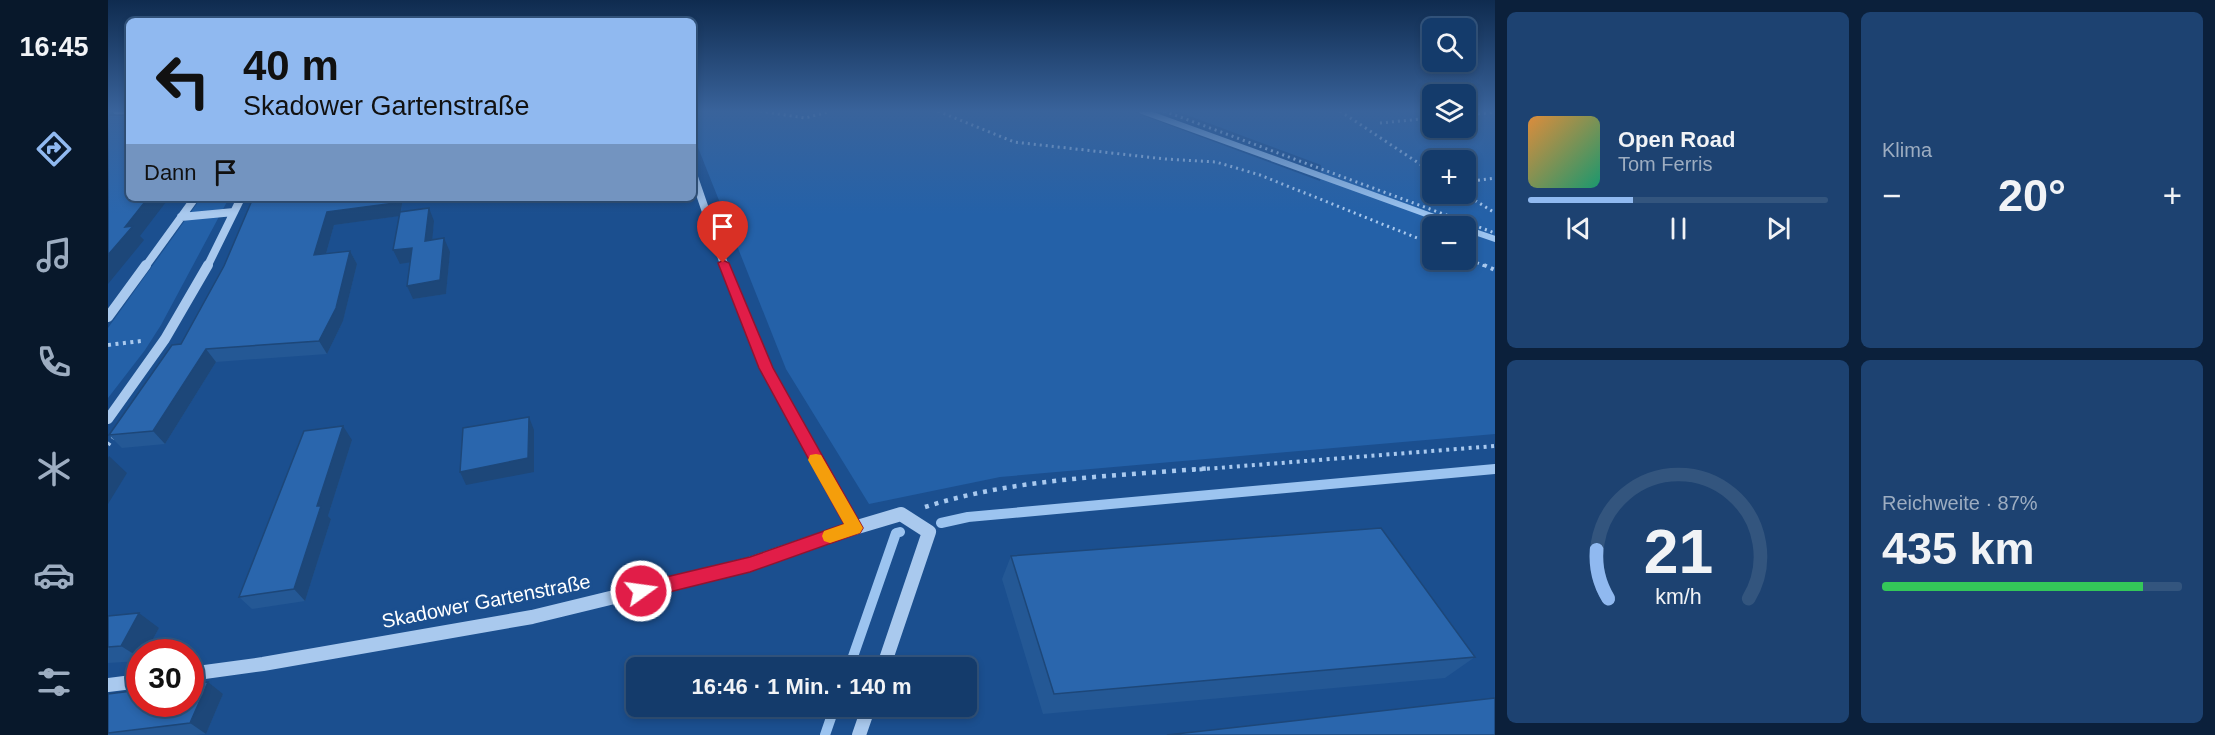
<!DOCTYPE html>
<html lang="de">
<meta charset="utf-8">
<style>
body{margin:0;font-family:Arial,sans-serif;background:#1d4271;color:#f1f3f6;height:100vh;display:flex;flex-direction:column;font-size:22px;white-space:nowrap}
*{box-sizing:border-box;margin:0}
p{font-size:20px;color:#9dadc1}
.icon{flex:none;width:33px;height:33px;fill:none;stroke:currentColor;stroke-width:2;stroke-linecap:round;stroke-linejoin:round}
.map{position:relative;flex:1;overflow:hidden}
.sheet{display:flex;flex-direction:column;gap:12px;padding:12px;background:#0b203b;width:720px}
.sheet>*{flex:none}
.guide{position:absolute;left:18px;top:18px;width:570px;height:183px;border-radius:9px;box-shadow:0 3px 9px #0003,0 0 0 2px #33557e;background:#90b9f0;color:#111;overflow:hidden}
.buttons{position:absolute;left:1314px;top:18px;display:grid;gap:12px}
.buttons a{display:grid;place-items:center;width:54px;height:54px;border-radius:9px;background:#143b6b;box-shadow:0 3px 9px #0003,0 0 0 2px #33557e;font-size:30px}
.speed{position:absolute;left:18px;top:639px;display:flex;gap:12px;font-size:30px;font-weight:700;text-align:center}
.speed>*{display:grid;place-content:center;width:78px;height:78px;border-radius:50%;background:#143b6b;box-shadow:0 3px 9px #0003,0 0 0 2px #33557e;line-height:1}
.speed .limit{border:9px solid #d22;background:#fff;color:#111}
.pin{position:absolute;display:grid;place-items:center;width:51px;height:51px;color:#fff;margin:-62px -26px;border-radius:50% 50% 50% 0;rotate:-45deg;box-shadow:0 0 6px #0007}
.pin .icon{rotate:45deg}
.me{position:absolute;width:66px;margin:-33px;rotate:76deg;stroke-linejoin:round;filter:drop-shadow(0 0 4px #0008)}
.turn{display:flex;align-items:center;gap:21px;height:126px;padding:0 18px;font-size:27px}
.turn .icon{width:78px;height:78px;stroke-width:2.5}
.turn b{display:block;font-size:42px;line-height:51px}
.then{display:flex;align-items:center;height:57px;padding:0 18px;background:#0003;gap:12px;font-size:22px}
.big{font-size:45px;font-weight:800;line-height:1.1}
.sheet .widget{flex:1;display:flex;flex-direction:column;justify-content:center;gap:9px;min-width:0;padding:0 21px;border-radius:9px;background:#1d4271}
.sheet .dial{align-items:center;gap:0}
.dial svg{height:156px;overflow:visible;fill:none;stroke:#33557e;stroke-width:7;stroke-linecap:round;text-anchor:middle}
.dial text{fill:#f1f3f6;stroke:none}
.song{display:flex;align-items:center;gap:18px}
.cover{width:72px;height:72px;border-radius:9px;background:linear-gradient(135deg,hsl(30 70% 55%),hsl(160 70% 35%))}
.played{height:6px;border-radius:3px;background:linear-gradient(90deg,#90b9f0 35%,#33557e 35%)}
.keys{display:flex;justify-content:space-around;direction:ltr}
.heat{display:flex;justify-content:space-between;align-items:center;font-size:33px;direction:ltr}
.charge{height:9px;border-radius:4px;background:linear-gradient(90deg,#34c759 87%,#33557e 0)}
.sheet .tiles{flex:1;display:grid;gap:12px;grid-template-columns:repeat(2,1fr)}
.trip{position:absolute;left:518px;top:657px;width:351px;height:60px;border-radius:9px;background:#143b6b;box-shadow:0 3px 9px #0003,0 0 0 2px #33557e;font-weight:800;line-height:60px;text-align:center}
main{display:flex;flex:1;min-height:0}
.menu{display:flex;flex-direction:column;width:108px;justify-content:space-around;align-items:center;background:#08182b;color:#9dadc1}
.menu .icon{width:42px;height:42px}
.menu .selected{color:#90b9f0}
.menu b{font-size:27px;color:#f1f3f6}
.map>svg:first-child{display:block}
.green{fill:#2461a8;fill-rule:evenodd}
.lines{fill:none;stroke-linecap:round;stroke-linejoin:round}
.stream-far2{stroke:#9cc4f0;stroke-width:6}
.stream-far1{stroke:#9cc4f0;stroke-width:8}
.stream{stroke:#9cc4f0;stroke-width:10}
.path-far2{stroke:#a9c9ee;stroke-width:3;stroke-dasharray:2 4;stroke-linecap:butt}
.path-far1{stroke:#a9c9ee;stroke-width:4;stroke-dasharray:3 4.5;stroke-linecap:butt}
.path{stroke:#a9c9ee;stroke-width:4.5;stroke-dasharray:4 6;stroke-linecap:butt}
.minor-far2{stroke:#a9c9ee;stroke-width:8}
.minor-far1{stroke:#a9c9ee;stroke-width:10}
.minor{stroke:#a9c9ee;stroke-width:14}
.wall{fill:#245895}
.shaded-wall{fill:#1d4779}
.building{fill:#2a66ad;stroke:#1d4779;stroke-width:1.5}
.route{fill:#e11d48;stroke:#92132f;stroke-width:1.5}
.slow{fill:#f59e0b}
.labels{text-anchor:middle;stroke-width:6;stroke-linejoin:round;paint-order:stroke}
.near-street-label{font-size:20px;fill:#fff;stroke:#1b4f8f}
</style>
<main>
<nav class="menu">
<b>16:45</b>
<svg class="icon selected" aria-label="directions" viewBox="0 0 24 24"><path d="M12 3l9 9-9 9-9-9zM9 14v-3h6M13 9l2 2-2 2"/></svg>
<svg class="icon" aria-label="music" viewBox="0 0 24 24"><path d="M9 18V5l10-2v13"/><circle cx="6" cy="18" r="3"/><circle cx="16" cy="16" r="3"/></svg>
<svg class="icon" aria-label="phone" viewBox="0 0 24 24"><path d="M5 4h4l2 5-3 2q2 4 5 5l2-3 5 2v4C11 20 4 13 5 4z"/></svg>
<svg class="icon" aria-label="climate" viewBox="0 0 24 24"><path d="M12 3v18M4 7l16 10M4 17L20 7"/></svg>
<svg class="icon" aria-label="car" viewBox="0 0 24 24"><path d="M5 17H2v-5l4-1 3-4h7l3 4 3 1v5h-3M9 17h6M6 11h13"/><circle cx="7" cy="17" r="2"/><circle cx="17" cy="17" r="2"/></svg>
<svg class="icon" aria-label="filters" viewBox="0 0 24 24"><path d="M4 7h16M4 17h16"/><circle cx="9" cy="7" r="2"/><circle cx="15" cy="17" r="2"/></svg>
</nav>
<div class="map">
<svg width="1387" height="735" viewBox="0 0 1387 735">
<rect width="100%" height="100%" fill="#1b4f8f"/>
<path class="green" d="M 585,111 L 1023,111 L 1212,181 L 1213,165 L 1068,111 L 1324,111 L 1324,128 L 1358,128 L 1358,111 L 1387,111 L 1387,434 L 892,477 L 761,504 L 678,369 L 585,135 ZM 1324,160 L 1358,160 L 1358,194 L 1324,194 ZM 1324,226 L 1358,226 L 1358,260 L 1324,260 Z
M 93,198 L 121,198 L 53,325 L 37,350 L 0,398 L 0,328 Z"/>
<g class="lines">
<path class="stream-far2" d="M 1034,111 L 1351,226
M 1358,229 L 1387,239"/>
<path class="stream-far1" d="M 1377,470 L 1387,469"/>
<path class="stream" d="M 833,523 L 860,517 L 1387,469
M 741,668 L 788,533 L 792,532
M 717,735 L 727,706"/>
<path class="path-far2" d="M 652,111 L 697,118 L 723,111
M 830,111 L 906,142 L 1057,159 L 1108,162 L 1152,175 L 1324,244
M 1056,111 L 1387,233
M 1232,111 L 1324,172
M 1358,115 L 1387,112
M 1272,123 L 1324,118
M 1364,181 L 1387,178
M 1357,194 L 1387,213
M 1358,258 L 1379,267"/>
<path class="path-far1" d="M 1376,265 L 1387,270
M 0,345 L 33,341
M 0,445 L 5,438
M 1084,470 L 1387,446"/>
<path class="path" d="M 817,507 C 907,478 1009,476 1103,468"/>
<path class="minor-far2" d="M 9,111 L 18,119
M 585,174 L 617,267
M 73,217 L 126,212
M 37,267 L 87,198
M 99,267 L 133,198"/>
<path class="minor-far1" d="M 616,265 L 658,368 L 714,470
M 0,317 L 38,265
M 0,419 L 57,339 L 100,265"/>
<path class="minor" d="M 746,528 L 793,514 L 821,532 L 775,668
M 82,674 L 155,664 L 424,617 L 642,564 L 746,528 L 713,468
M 0,685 L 32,681
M 751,735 L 761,706"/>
</g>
<path class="wall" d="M 295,198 L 293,212 L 326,221 L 324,240 L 342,252 L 338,294 L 305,299 L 302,262 L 292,264 L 291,216 L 226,225 L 218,254 L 242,251 L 249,264 L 235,321 L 219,354 L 108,362 L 57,444 L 14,448 L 1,435 L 73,344 L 116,266 Z
M 244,440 L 220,516 L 223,519 L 197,601 L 144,609 L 131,597 Z
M 903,556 L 1367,657 L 1337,678 L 935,714 L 894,579 Z
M 0,616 L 51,628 L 38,652 L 32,652 L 32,661 L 0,663 Z
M 0,694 L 115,694 L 98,734 L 88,735 L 0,735 Z"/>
<path class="shaded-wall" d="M 40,198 L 61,198 L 32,236 L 36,240 L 0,284 L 0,255 L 17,227 Z
M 288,198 L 295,198 L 292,216 L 226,225 L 214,268 L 206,255 L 219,212 Z
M 321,208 L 326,221 L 323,254 L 317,241 Z
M 336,238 L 342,252 L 338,294 L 305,299 L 299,286 Z
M 304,248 L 310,261 L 292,264 L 285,250 Z
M 242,251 L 249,264 L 235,321 L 219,354 L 211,341 Z
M 98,349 L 108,362 L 57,444 L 45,431 Z
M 421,417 L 426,430 L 426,472 L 358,485 L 352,472 Z
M 235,426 L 244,440 L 220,516 L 223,519 L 197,601 L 186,589 L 209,506 Z
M 1,456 L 19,473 L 0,504 L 0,458 Z
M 31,613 L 51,628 L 38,652 L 32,652 L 32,658 L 13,646 Z
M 100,682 L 115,694 L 98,734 L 82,723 Z"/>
<path class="building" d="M 0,115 L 21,115 L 21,198 L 40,198 L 17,227 L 25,226 L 0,255 Z
M 145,198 L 288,198 L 287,203 L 219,212 L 206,255 L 242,251 L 228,308 L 211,341 L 98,349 L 45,431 L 1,435 L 64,345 L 73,344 L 116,266 Z
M 321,208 L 317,241 L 336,238 L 332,280 L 299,286 L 304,248 L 285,250 L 292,212 Z
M 421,417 L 420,458 L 352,472 L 355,428 Z
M 235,426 L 209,506 L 213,506 L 186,589 L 131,597 L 196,431 Z
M 1273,528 L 1367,657 L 946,694 L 903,556 Z
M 31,613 L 13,646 L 0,647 L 0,616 Z
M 100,682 L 82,723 L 0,733 L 0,694 L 32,690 L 32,704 L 82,704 L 82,684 Z
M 1387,698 L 1387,735 L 1059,735 Z"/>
<linearGradient id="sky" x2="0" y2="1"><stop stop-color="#0f2b4f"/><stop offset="0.52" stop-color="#39639b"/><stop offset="1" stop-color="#39639b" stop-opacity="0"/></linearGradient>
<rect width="1387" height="214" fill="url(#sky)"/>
<path class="route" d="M 615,260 L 621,263 L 665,368 L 755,528 L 752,533 L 642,572 L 533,599 L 527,597 L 524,591 L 527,585 L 533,583 L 642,557 L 736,524 L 651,368 L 610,263 Z"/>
<path class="slow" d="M 708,454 L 713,455 L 755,528 L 752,533 L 722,543 L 716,541 L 714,536 L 716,531 L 736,524 L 700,460 L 702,455 Z"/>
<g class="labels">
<g class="near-street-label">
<text transform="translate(378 601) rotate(-11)" y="7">Skadower Gartenstraße</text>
</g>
</g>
</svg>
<div class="buttons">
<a><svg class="icon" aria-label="search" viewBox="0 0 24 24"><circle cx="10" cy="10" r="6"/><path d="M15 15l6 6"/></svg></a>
<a><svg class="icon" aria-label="layers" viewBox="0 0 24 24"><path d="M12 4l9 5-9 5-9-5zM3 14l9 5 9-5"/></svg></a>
<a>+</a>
<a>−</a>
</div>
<div class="speed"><div class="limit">30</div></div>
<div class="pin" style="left:615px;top:263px;background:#d93025"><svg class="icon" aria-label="arrive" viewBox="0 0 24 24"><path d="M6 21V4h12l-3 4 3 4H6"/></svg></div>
<svg class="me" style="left:533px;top:591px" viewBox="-20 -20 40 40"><circle r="17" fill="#e11d48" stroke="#fff" stroke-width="3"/><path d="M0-11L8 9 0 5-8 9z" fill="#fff"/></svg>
<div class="trip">16:46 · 1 Min. · 140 m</div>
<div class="guide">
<div class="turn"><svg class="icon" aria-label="left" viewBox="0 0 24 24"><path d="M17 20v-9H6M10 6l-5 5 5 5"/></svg><div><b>40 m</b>Skadower Gartenstraße</div></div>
<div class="then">Dann<svg class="icon" aria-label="arrive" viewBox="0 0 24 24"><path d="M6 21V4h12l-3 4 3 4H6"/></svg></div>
</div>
</div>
<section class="sheet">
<div class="tiles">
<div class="widget">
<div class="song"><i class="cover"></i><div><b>Open Road</b><p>Tom Ferris</p></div></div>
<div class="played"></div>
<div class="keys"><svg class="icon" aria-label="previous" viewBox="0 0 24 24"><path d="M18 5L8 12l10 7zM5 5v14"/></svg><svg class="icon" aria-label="pause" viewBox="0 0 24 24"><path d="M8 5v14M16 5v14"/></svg><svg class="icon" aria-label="next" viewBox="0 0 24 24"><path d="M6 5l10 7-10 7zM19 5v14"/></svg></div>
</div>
<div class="widget"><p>Klima</p>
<div class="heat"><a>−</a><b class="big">20°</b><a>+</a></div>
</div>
<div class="widget dial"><svg viewBox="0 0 100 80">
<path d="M14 69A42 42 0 1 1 86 69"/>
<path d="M14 69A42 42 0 0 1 8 44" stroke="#90b9f0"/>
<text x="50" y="56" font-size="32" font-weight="700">21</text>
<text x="50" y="72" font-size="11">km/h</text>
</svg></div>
<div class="widget"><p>Reichweite · 87%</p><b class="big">435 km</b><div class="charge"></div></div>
</div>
</section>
</main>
